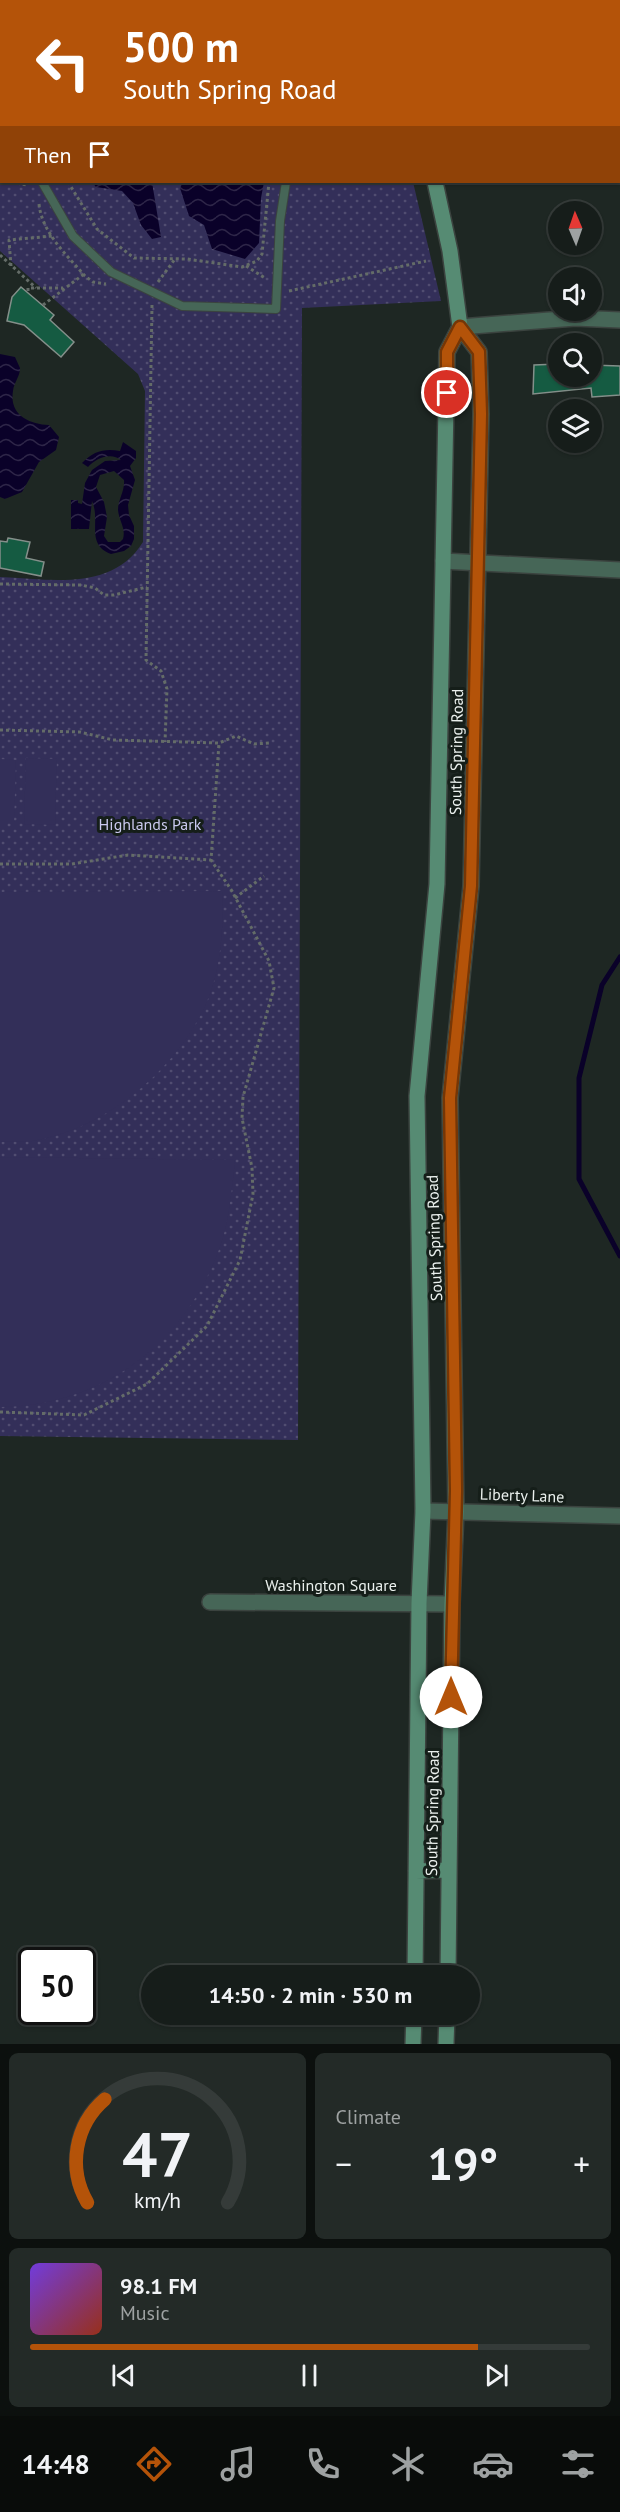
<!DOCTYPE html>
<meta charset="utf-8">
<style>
body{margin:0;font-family:"PT Sans",sans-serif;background:#232a27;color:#f1f3f6;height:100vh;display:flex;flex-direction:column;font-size:22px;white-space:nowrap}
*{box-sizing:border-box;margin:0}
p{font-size:20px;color:#9ea2a2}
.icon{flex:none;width:33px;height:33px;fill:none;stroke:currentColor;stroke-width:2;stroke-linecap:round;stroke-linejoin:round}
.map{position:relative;height:2044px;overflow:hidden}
.details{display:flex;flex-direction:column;gap:9px;padding:9px;background:#0c100e;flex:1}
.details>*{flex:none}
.banner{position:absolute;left:0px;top:0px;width:621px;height:183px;box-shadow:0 2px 4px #0004,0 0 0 2px #353b39;background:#b45309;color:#fff;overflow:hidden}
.needle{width:39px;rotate:358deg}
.controls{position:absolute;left:548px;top:201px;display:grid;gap:12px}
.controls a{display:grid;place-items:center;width:54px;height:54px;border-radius:50%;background:#161d1a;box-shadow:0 2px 4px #0004,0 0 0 2px #353b39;font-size:30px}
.speed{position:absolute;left:18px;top:1947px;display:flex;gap:12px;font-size:30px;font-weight:700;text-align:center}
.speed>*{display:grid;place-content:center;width:78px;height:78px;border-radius:50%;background:#161d1a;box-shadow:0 2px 4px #0004,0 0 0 2px #353b39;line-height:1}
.speed .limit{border:3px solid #111;border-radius:9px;background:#fff;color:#111}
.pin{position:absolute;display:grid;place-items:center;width:51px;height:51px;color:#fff;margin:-26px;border:3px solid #fff;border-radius:50%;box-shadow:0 2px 6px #0007}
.me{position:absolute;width:66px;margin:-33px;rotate:0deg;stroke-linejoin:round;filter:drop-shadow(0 0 4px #0008)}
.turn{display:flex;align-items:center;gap:21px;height:126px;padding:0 24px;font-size:27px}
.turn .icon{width:78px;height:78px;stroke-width:2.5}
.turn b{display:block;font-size:42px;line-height:51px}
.then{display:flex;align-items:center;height:57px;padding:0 24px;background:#0003;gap:12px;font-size:22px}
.big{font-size:45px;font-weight:700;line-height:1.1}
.details .widget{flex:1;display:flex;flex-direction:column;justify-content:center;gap:9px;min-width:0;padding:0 21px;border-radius:9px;background:#232a27}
.details .dial{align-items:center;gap:0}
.dial svg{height:156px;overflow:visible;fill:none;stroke:#353b39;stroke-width:7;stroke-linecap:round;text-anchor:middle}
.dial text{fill:#f1f3f6;stroke:none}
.song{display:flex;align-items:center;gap:18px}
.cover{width:72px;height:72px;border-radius:9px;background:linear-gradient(135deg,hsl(260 70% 55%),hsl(10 70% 35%))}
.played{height:6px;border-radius:3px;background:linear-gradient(90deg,#b45309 80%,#353b39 80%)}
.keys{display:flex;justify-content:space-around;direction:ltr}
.heat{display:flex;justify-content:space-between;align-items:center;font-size:33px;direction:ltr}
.details .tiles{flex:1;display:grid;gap:9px;grid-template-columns:1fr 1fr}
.widget:last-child{grid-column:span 2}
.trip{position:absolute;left:141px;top:1965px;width:339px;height:60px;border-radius:30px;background:#161d1a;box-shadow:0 2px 4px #0004,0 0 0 2px #353b39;font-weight:700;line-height:60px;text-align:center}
.menu{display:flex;height:96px;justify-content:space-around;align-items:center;background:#090c0a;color:#9ea2a2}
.menu .icon{width:42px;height:42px}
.menu .active{color:#b45309}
.menu b{font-size:27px;color:#f1f3f6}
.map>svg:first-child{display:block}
.park{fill:url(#park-dots)}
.pitch{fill:#332f59}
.water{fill:url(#water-waves);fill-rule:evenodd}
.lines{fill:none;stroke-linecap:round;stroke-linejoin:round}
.stream{stroke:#0a0129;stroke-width:5}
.building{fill:#155b42;stroke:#848f8a;stroke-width:1.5}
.service-casing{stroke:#3b433f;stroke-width:10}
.minor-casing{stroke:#3b433f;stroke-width:18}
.secondary-casing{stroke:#3b433f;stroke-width:18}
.path{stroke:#646c68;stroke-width:3;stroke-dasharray:3 3;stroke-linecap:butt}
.service{stroke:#466657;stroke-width:8}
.minor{stroke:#466657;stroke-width:15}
.secondary{stroke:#568b73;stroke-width:15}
.route-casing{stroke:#753606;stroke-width:15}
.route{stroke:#b45309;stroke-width:10}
.labels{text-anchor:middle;stroke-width:6;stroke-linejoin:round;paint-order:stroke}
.street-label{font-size:16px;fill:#eaf0ed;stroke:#151e19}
.park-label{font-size:16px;fill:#cac9ef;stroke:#151e19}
</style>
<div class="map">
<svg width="620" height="2044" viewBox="0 0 620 2044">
<defs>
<pattern id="park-dots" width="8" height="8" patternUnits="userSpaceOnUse" patternTransform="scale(1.5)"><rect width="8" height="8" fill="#332f59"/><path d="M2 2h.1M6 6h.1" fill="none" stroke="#514d71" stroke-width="1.8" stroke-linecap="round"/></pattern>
<pattern id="water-waves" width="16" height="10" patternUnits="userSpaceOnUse" patternTransform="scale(1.5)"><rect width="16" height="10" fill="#0a0129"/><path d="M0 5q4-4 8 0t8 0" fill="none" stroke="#2e2648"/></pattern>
</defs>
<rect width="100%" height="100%" fill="#1e2723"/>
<path class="park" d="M 0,0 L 372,0 L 2,2 L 2,182 L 413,182 L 441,301 L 302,308 L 298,1440 L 0,1436 L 0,577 C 51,579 112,592 143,542 L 145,391 L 138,374 L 0,251 Z"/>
<path class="pitch" d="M 26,758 L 57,759 L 55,825 L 24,824 Z
M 0,759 L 16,760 L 14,823 L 0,823 Z
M 222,891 C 224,926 221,971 206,1004 C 175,1071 106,1129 32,1141 C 22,1142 10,1141 0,1142 L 0,892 Z
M 0,1157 L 235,1160 C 232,1186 230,1215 222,1241 C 189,1340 106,1406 0,1407 Z"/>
<path class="water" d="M 92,182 L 152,182 L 161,237 L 152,239 L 141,225 L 133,203 L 122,191 L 96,187 Z
M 183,182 L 264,182 L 261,198 L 259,243 L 245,259 L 212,249 L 204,225 L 189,216 L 180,188 Z
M 0,354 L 15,357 L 20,368 C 20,377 14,382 13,391 C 9,415 29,424 49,425 L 59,437 L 56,450 L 39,462 L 22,492 L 5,499 L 0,497 Z
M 123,442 L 136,451 L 136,458 L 130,466 L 135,480 L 128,505 L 129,515 L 134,526 L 134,539 L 131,546 L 124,551 L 111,554 C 85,544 101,521 92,501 L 89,529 L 71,529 L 71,500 L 78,500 L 78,503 L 82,504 L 85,483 L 92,470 L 105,461 L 121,460 C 111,452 96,458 88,467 L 82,463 C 93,451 105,448 120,451 ZM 114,471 L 124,480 C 125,491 118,499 118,510 C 119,521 126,528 123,539 L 120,542 L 108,542 L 104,536 L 107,517 L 104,502 L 96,487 L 100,475 Z"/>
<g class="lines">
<path class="stream" d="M 620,957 L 602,985 L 579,1078 L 579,1179 L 620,1256"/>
</g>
<path class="building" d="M 21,287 L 54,315 L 50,320 L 74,342 L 61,357 L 24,325 L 7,321 L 12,297 Z
M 558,364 L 558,376 L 591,376 L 591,365 L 620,366 L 620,395 L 592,397 L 591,388 L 533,394 L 534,365 Z
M 8,538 L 30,542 L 26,558 L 44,562 L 41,576 L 0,568 L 0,541 L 7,542 Z"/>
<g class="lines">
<g class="service-casing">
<path id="service" d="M 311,0 L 312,2
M 2,145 L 2,155
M 42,182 L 73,236 L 111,272 L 182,306 L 276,309 L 280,221 L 286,182"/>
</g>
<g class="minor-casing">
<path id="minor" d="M 460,327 L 575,318 L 620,320
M 443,561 L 620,570
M 423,1511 L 620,1516
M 210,1602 L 452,1604"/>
</g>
<g class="secondary-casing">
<path id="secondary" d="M 394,0 L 394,2
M 435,182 L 450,251 L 460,327 L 479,352 L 481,414 L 471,886 L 450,1098 L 456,1511 L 452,1604 L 448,1976
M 416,1871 L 449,1870
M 415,1976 L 419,1603 L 423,1511 L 417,1096 L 437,884 L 447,352 L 460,327
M 413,2044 L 414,2014
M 446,2044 L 447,2014"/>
</g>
<path class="path" d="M 263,0 L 263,2
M 69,2 L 69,0
M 126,2 L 127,0
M 149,2 L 151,0
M 0,127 L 2,126
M 0,179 L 2,180
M 11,182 L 27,185 L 30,182
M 68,182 L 97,229 L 134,258 L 187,259 L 242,267 L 257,261 L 262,254 L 269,182
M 39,204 C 42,233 67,255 85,276 L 93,282 L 106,284
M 0,255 L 36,288
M 11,266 L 9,240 L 52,236
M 246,266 L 265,278
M 158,282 L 175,259
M 28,291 L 28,288 L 63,288
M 289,291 L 426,261
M 43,305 L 84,274
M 152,305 L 146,660 L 161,671 L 167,689 L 165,742
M 0,584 L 81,585 L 95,588 L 104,595 L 114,595 L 147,587
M 0,730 L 80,732 L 113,740 L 219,743 L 236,736 L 254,744 L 269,743
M 0,864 L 72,864 L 128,855 L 211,860 L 219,743
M 235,898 L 264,876
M 0,1412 L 84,1415 L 147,1384 L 207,1326 L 240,1260 L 253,1194 L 252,1168 L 242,1118 L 243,1097 L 274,988 L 269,961 L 232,891 L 211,860"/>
<use href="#service" class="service"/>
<use href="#minor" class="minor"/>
<use href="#secondary" class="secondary"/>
</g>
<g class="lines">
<g class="route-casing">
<path id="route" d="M 447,393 L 447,352 L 460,327 L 479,352 L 481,414 L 471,886 L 450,1098 L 456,1491 L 451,1697"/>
</g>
<use href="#route" class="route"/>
</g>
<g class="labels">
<g class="street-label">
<text transform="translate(456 752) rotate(-89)" y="6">South Spring Road</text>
<text transform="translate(434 1238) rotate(-92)" y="6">South Spring Road</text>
<text transform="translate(522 1495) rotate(2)" y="6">Liberty Lane</text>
<text x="331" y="1591">Washington Square</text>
<text transform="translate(432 1813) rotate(-89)" y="6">South Spring Road</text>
</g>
<g class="park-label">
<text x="150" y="830">Highlands Park</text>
</g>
</g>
</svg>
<div class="controls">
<a><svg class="needle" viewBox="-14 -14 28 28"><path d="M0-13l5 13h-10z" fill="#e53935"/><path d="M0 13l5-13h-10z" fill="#9ea2a2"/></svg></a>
<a><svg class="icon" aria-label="sound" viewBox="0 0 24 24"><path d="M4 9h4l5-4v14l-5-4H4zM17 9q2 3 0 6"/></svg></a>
<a><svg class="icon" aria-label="search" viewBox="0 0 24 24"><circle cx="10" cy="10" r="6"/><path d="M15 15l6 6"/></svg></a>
<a><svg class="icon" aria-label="layers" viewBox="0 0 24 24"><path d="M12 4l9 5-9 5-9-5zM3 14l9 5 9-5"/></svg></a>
</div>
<div class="speed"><div class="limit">50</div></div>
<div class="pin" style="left:447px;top:393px;background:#d93025"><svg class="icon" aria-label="arrive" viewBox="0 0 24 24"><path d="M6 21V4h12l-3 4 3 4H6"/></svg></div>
<svg class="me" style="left:451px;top:1697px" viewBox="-20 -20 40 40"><circle r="19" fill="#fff"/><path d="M0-13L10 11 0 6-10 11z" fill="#b45309"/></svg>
<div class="trip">14:50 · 2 min · 530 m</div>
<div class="banner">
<div class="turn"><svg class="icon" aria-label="left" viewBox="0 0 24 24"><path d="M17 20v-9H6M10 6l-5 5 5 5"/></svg><div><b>500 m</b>South Spring Road</div></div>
<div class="then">Then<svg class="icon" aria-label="arrive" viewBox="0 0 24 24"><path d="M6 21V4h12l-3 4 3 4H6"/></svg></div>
</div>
</div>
<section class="details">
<div class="tiles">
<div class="widget dial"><svg viewBox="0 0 100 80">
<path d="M14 69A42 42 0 1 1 86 69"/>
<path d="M14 69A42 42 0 0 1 23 16" stroke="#b45309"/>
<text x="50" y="56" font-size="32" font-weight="700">47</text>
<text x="50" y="72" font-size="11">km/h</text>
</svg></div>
<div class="widget"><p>Climate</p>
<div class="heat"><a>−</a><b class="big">19°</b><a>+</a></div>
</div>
<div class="widget">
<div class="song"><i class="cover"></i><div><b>98.1 FM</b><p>Music</p></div></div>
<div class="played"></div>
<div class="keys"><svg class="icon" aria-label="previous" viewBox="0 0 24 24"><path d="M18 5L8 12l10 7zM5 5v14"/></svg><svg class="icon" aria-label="pause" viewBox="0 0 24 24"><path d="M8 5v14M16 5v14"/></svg><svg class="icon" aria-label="next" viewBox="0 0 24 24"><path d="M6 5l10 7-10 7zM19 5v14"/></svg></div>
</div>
</div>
</section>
<nav class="menu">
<b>14:48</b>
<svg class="icon active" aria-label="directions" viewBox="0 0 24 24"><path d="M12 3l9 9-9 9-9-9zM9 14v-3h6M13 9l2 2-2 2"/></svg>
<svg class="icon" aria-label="music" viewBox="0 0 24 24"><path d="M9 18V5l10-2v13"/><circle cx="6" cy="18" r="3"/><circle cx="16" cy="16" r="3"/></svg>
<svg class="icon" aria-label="phone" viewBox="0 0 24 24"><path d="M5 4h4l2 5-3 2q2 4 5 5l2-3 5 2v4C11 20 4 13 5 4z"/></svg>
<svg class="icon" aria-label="climate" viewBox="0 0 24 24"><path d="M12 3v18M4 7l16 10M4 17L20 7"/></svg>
<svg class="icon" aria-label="car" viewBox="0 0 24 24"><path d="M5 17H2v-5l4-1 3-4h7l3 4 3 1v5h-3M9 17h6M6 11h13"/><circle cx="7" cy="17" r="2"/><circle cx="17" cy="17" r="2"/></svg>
<svg class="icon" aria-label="filters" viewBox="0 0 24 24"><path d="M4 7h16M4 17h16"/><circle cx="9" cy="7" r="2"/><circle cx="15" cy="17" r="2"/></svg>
</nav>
